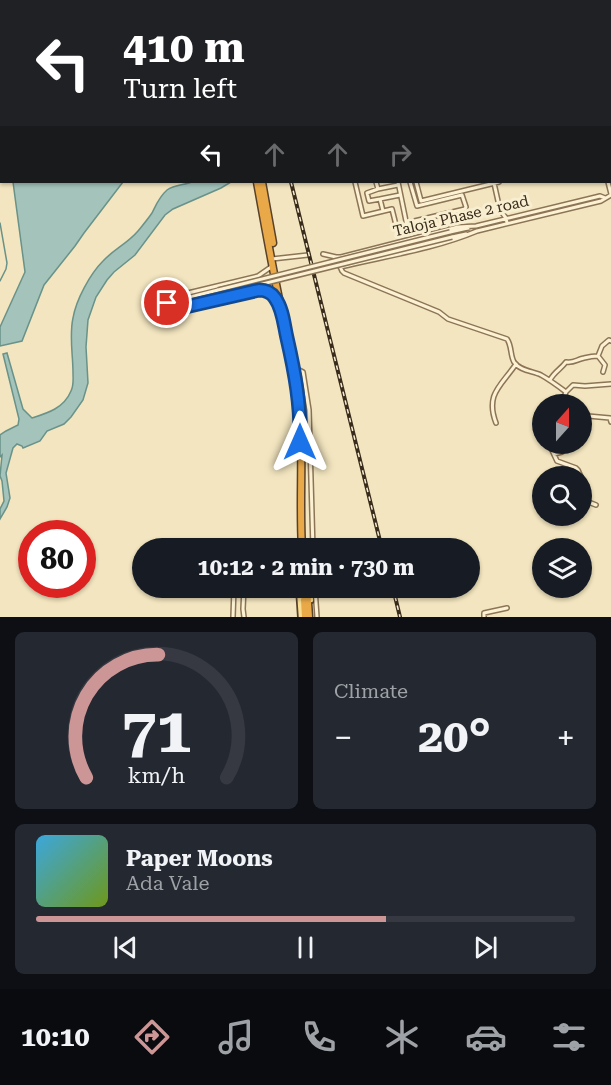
<!DOCTYPE html>
<meta charset="utf-8">
<style>
body{margin:0;font-family:"Roboto Serif",serif;background:#242831;color:#f1f3f6;height:100vh;display:flex;flex-direction:column;font-size:22px;white-space:nowrap}
*{box-sizing:border-box;margin:0}
p{font-size:20px;color:#9ea1a6}
.icon{flex:none;width:33px;height:33px;fill:none;stroke:currentColor;stroke-width:2;stroke-linecap:round;stroke-linejoin:round}
.map{position:relative;height:617px;overflow:hidden}
.sheet{display:flex;flex-direction:column;gap:15px;padding:15px;background:#0d0f14;flex:1}
.sheet>*{flex:none}
.hud{position:absolute;left:0px;top:0px;width:612px;height:183px;box-shadow:0 2px 4px #0004;background:#202124;color:#fff;overflow:hidden}
.needle{width:39px;rotate:21deg}
.controls{position:absolute;left:532px;top:394px;display:grid;gap:12px}
.controls a{display:grid;place-items:center;width:60px;height:60px;border-radius:50%;background:#171b24;box-shadow:0 2px 4px #0004;font-size:30px}
.speed{position:absolute;left:18px;top:520px;display:flex;gap:12px;font-size:30px;font-weight:700;text-align:center}
.speed>*{display:grid;place-content:center;width:78px;height:78px;border-radius:50%;background:#171b24;box-shadow:0 2px 4px #0004;line-height:1}
.speed .limit{border:9px solid #d22;background:#fff;color:#111}
.pin{position:absolute;display:grid;place-items:center;width:51px;height:51px;color:#fff;margin:-26px;border:3px solid #fff;border-radius:50%;box-shadow:0 2px 6px #0007}
.me{position:absolute;width:66px;margin:-33px;rotate:0deg;stroke-linejoin:round;filter:drop-shadow(0 0 4px #0008)}
.turn{display:flex;align-items:center;gap:21px;height:126px;padding:0 24px;font-size:27px}
.turn .icon{width:78px;height:78px;stroke-width:2.5}
.turn b{display:block;font-size:42px;line-height:51px}
.lanes{display:flex;align-items:center;height:57px;padding:0 24px;background:#0003;justify-content:center;gap:30px;direction:ltr}
.lanes .off{opacity:.35}
.big{font-size:45px;font-weight:700;line-height:1.1}
.sheet .tile{flex:1;display:flex;flex-direction:column;justify-content:center;gap:9px;min-width:0;padding:0 21px;border-radius:9px;background:#242831}
.sheet .dial{align-items:center;gap:0}
.dial svg{height:156px;overflow:visible;fill:none;stroke:#363941;stroke-width:7;stroke-linecap:round;text-anchor:middle}
.dial text{fill:#f1f3f6;stroke:none}
.song{display:flex;align-items:center;gap:18px}
.cover{width:72px;height:72px;border-radius:9px;background:linear-gradient(135deg,hsl(200 70% 55%),hsl(80 70% 35%))}
.played{height:6px;border-radius:3px;background:linear-gradient(90deg,#cd9696 65%,#363941 65%)}
.keys{display:flex;justify-content:space-around;direction:ltr}
.heat{display:flex;justify-content:space-between;align-items:center;font-size:33px;direction:ltr}
.sheet .tiles{flex:1;display:grid;gap:15px;grid-template-columns:1fr 1fr}
.tile:last-child{grid-column:span 2}
.trip{position:absolute;left:132px;top:538px;width:348px;height:60px;border-radius:30px;background:#171b24;box-shadow:0 2px 4px #0004;font-weight:700;line-height:60px;text-align:center}
.tab-bar{display:flex;height:96px;justify-content:space-around;align-items:center;background:#090b0e;color:#9ea1a6}
.tab-bar .icon{width:42px;height:42px}
.tab-bar .selected{color:#cd9696}
.tab-bar b{font-size:27px;color:#f1f3f6}
.map>svg:first-child{display:block}
.water{fill:#a3c3bb;stroke:#699289;stroke-width:1.5}
.lines{fill:none;stroke-linecap:round;stroke-linejoin:round}
.stream{stroke:#699289;stroke-width:1.5}
.minor-casing{stroke:#8c7556;stroke-width:6}
.major-casing{stroke:#59422b;stroke-width:8}
.highway-casing{stroke:#59422b;stroke-width:9}
.minor{stroke:#fcf1d3;stroke-width:3}
.major{stroke:#f8dd93;stroke-width:4.5}
.highway{stroke:#e9a948;stroke-width:6}
.rail-casing{stroke:#3a2c1c;stroke-width:4}
.rail{stroke:#f8eed0;stroke-width:1.5;stroke-dasharray:4.5;stroke-linecap:butt}
.minor-bridge-casing{stroke:#8c7556;stroke-width:6;stroke-linecap:butt}
.minor-bridge{stroke:#fcf1d3;stroke-width:3}
.route-casing{stroke:#114b97;stroke-width:15}
.route{stroke:#1a73e8;stroke-width:10}
.labels{text-anchor:middle;stroke-width:6;stroke-linejoin:round;paint-order:stroke}
.street-label{font-size:15px;fill:#3a2c1c;stroke:#f8eed0}
</style>
<div class="map">
<svg width="611" height="617" viewBox="0 0 611 617">
<rect width="100%" height="100%" fill="#f2e5bf"/>
<path class="water" d="M 13,182 L 123,182 L 84,233 L 75,246 L 44,285 L 22,341 L 0,346 L 0,327 L 25,272 Z
M 192,182 L 231,182 L 221,188 L 173,209 L 165,215 L 135,255 L 114,272 L 107,280 L 96,297 L 88,320 L 86,347 L 88,383 L 83,400 L 71,417 L 64,424 L 47,431 L 40,441 L 23,448 L 22,446 L 17,444 L 13,448 L 6,473 L 10,498 L 7,507 L 0,519 L 0,509 L 4,501 L 2,481 L 0,476 L 2,455 L 0,457 L 0,435 L 6,431 L 18,425 L 19,419 L 3,354 L 7,353 L 23,409 L 32,418 C 48,413 64,408 71,391 C 74,385 73,379 73,373 C 73,354 69,336 73,318 C 76,300 90,274 103,261 C 113,250 128,243 138,231 C 142,226 148,219 152,213 C 156,205 159,197 167,190 C 174,185 184,185 192,182 Z"/>
<g class="lines">
<path class="stream" d="M 3,2 L 3,0
M 0,6 L 2,3
M 0,223 L 7,263 L 6,269 L 0,281"/>
<g class="minor-casing">
<path id="minor" d="M 58,0 L 59,2
M 139,0 L 143,2
M 514,0 L 515,2
M 580,0 L 580,2
M 77,2 L 77,0
M 115,2 L 115,0
M 136,2 L 137,0
M 425,2 L 428,0
M 525,2 L 526,0
M 610,3 L 611,2
M 610,24 L 611,24
M 610,35 L 611,35
M 610,61 L 611,61
M 610,112 L 611,114
M 355,182 L 363,216 L 392,209 L 397,229 L 407,226 L 398,182
M 376,182 L 378,189 L 398,185
M 416,182 L 421,201 L 499,182
M 608,182 L 611,194
M 494,183 L 500,210 L 506,218 L 507,223
M 378,189 L 367,193 L 369,201 L 380,199 L 383,211
M 380,199 L 400,195
M 406,223 L 465,209 L 466,207 L 462,195 L 417,206 L 410,182
M 450,232 L 468,228
M 452,237 L 466,234
M 323,254 L 336,257 L 341,257 L 458,227 L 476,226 L 596,197 L 600,196 L 605,198
M 272,259 L 308,255
M 337,259 L 342,271 L 344,273 L 422,305 L 439,312 L 448,319 L 507,339 C 512,346 510,355 514,362 C 520,371 533,371 541,375 C 550,380 558,386 566,392
M 340,267 C 386,256 434,249 477,231 L 601,201 L 611,195
M 167,303 L 169,299 L 188,293 L 258,276 L 271,267
M 167,303 L 218,290
M 168,307 L 172,310 L 259,290 C 267,290 273,294 277,302
M 168,307 L 218,295
M 598,356 L 602,346 L 609,340 L 611,341
M 297,369 L 303,372 L 309,410 L 313,549
M 550,380 C 554,372 561,369 566,362 C 575,363 575,360 584,358 C 588,357 593,356 598,356 L 605,365 L 603,372
M 561,405 L 566,392 L 573,385 L 585,386 L 611,384
M 496,423 C 485,394 501,386 516,364
M 585,423 L 586,417 L 588,416 L 610,418 L 611,422
M 547,444 L 551,448 L 557,461 L 576,468 L 578,470 L 581,477
M 554,454 L 562,452
M 582,490 L 586,501 L 596,505
M 315,588 L 317,617
M 233,617 L 234,588
M 244,617 L 243,609 L 244,588
M 484,617 L 484,613 L 507,608"/>
</g>
<g class="major-casing">
<path id="major" d="M 299,588 L 301,617
M 310,588 L 311,600"/>
</g>
<g class="highway-casing">
<path id="highway" d="M 235,0 L 235,2
M 257,182 C 264,221 271,260 279,299 C 286,331 295,364 299,398 C 304,448 299,499 302,549
M 262,182 L 273,243
M 307,588 L 309,617
M 304,600 L 305,617"/>
</g>
<use href="#minor" class="minor"/>
<use href="#major" class="major"/>
<use href="#highway" class="highway"/>
<g class="rail-casing">
<path id="rail" d="M 513,0 L 514,2
M 268,2 L 268,0
M 291,182 L 382,549
M 393,588 L 400,617"/>
</g>
<use href="#rail" class="rail"/>
<g class="minor-bridge-casing">
<path id="minor-bridge" d="M 218,290 L 450,232
M 218,295 L 452,237"/>
</g>
<use href="#minor-bridge" class="minor-bridge"/>
</g>
<g class="lines">
<g class="route-casing">
<path id="route" d="M 167,303 L 168,307 L 172,310 L 259,290 C 265,290 271,292 275,298 C 283,309 284,325 287,338 C 295,373 301,406 300,442"/>
</g>
<use href="#route" class="route"/>
</g>
<g class="labels">
<g class="street-label">
<text transform="translate(461 216) rotate(-13)" y="5">Taloja Phase 2 road</text>
</g>
</g>
</svg>
<div class="controls">
<a><svg class="needle" viewBox="-14 -14 28 28"><path d="M0-13l5 13h-10z" fill="#e53935"/><path d="M0 13l5-13h-10z" fill="#9ea1a6"/></svg></a>
<a><svg class="icon" aria-label="search" viewBox="0 0 24 24"><circle cx="10" cy="10" r="6"/><path d="M15 15l6 6"/></svg></a>
<a><svg class="icon" aria-label="layers" viewBox="0 0 24 24"><path d="M12 4l9 5-9 5-9-5zM3 14l9 5 9-5"/></svg></a>
</div>
<div class="speed"><div class="limit">80</div></div>
<div class="pin" style="left:167px;top:303px;background:#d93025"><svg class="icon" aria-label="arrive" viewBox="0 0 24 24"><path d="M6 21V4h12l-3 4 3 4H6"/></svg></div>
<svg class="me" style="left:300px;top:442px" viewBox="-20 -20 40 40"><path d="M0-17L14 15 0 8-14 15z" fill="#1a73e8" stroke="#fff" stroke-width="4"/></svg>
<div class="trip">10:12 · 2 min · 730 m</div>
<div class="hud">
<div class="turn"><svg class="icon" aria-label="left" viewBox="0 0 24 24"><path d="M17 20v-9H6M10 6l-5 5 5 5"/></svg><div><b>410 m</b>Turn left</div></div>
<div class="lanes"><svg class="icon" aria-label="left" viewBox="0 0 24 24"><path d="M17 20v-9H6M10 6l-5 5 5 5"/></svg><svg class="icon off" aria-label="ahead" viewBox="0 0 24 24"><path d="M12 20V5M6 11l6-6 6 6"/></svg><svg class="icon off" aria-label="ahead" viewBox="0 0 24 24"><path d="M12 20V5M6 11l6-6 6 6"/></svg><svg class="icon off" aria-label="right" viewBox="0 0 24 24"><path d="M7 20v-9h11M14 6l5 5-5 5"/></svg></div>
</div>
</div>
<section class="sheet">
<div class="tiles">
<div class="tile dial"><svg viewBox="0 0 100 80">
<path d="M14 69A42 42 0 1 1 86 69"/>
<path d="M14 69A42 42 0 0 1 51 6" stroke="#cd9696"/>
<text x="50" y="56" font-size="32" font-weight="700">71</text>
<text x="50" y="72" font-size="11">km/h</text>
</svg></div>
<div class="tile"><p>Climate</p>
<div class="heat"><a>−</a><b class="big">20°</b><a>+</a></div>
</div>
<div class="tile">
<div class="song"><i class="cover"></i><div><b>Paper Moons</b><p>Ada Vale</p></div></div>
<div class="played"></div>
<div class="keys"><svg class="icon" aria-label="previous" viewBox="0 0 24 24"><path d="M18 5L8 12l10 7zM5 5v14"/></svg><svg class="icon" aria-label="pause" viewBox="0 0 24 24"><path d="M8 5v14M16 5v14"/></svg><svg class="icon" aria-label="next" viewBox="0 0 24 24"><path d="M6 5l10 7-10 7zM19 5v14"/></svg></div>
</div>
</div>
</section>
<nav class="tab-bar">
<b>10:10</b>
<svg class="icon selected" aria-label="directions" viewBox="0 0 24 24"><path d="M12 3l9 9-9 9-9-9zM9 14v-3h6M13 9l2 2-2 2"/></svg>
<svg class="icon" aria-label="music" viewBox="0 0 24 24"><path d="M9 18V5l10-2v13"/><circle cx="6" cy="18" r="3"/><circle cx="16" cy="16" r="3"/></svg>
<svg class="icon" aria-label="phone" viewBox="0 0 24 24"><path d="M5 4h4l2 5-3 2q2 4 5 5l2-3 5 2v4C11 20 4 13 5 4z"/></svg>
<svg class="icon" aria-label="climate" viewBox="0 0 24 24"><path d="M12 3v18M4 7l16 10M4 17L20 7"/></svg>
<svg class="icon" aria-label="car" viewBox="0 0 24 24"><path d="M5 17H2v-5l4-1 3-4h7l3 4 3 1v5h-3M9 17h6M6 11h13"/><circle cx="7" cy="17" r="2"/><circle cx="17" cy="17" r="2"/></svg>
<svg class="icon" aria-label="filters" viewBox="0 0 24 24"><path d="M4 7h16M4 17h16"/><circle cx="9" cy="7" r="2"/><circle cx="15" cy="17" r="2"/></svg>
</nav>
